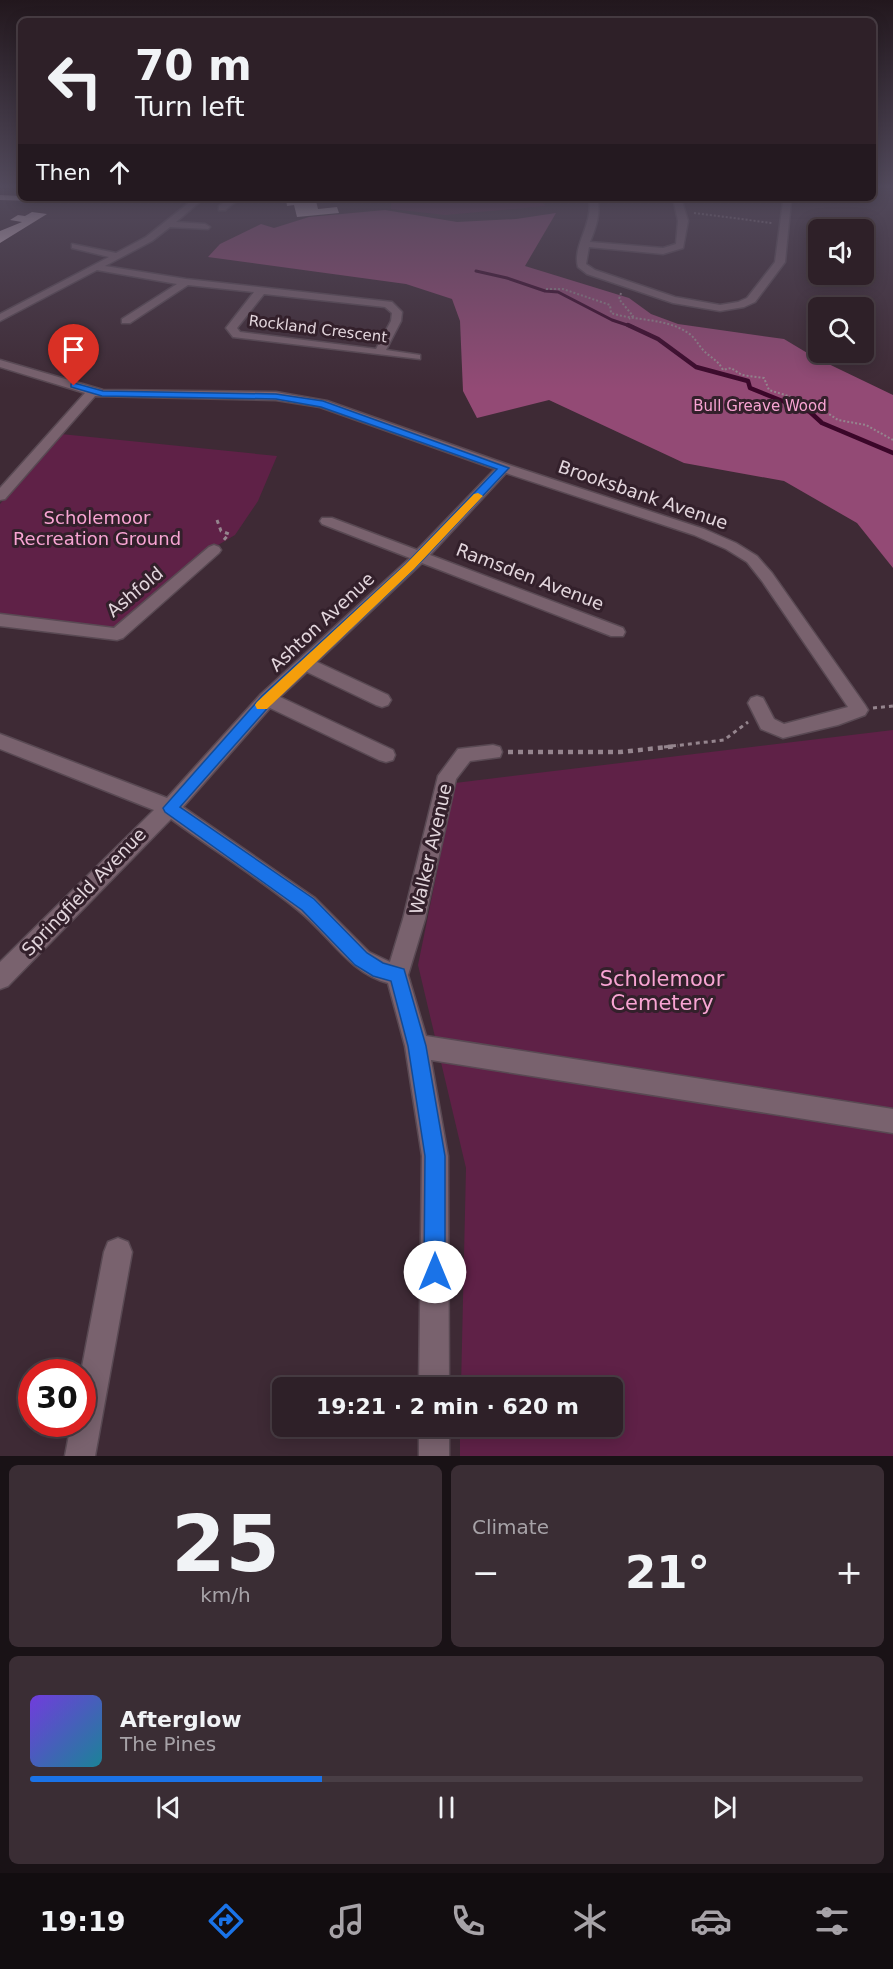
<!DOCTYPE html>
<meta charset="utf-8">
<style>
body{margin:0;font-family:"DejaVu Sans",sans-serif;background:#3a2d34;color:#f1f3f6;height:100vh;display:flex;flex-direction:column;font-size:22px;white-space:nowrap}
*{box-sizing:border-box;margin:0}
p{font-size:20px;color:#a7a3a8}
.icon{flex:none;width:33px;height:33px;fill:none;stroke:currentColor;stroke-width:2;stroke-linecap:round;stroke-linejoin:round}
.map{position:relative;height:1456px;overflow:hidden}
.drawer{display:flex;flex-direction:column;gap:9px;padding:9px;background:#191216;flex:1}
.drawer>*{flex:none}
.top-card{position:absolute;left:18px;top:18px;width:858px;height:183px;border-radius:9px;box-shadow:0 3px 15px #0003,0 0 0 2px #493e45;background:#2e2028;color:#f1f3f6;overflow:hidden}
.tools{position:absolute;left:808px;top:219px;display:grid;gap:12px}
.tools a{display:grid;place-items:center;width:66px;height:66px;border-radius:9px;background:#2e2028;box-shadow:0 3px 15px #0003,0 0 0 2px #493e45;font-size:30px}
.speed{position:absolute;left:18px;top:1359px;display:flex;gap:12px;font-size:30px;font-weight:700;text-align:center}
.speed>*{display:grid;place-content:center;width:78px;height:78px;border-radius:50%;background:#2e2028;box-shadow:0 3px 15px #0003,0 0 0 2px #493e45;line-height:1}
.speed .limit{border:9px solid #d22;background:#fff;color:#111}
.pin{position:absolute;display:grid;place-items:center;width:51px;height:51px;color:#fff;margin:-62px -26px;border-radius:50% 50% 50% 0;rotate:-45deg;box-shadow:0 0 6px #0007}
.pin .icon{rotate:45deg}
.me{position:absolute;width:66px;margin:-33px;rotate:0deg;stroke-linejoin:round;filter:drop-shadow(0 0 4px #0008)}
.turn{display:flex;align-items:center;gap:21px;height:126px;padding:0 18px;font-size:27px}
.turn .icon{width:78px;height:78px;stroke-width:2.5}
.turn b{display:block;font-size:42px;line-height:51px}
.then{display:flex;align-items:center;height:57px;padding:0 18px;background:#0003;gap:12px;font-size:22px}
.big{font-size:45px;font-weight:600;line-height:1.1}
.drawer .tile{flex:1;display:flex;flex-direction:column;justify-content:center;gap:9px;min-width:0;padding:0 21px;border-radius:9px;background:#3a2d34}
.drawer .dial{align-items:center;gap:0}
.dial b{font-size:78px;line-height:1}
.song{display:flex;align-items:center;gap:18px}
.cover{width:72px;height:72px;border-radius:9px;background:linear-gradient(135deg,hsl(260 70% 55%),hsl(190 70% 35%))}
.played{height:6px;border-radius:3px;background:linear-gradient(90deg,#1a73e8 35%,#493e45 35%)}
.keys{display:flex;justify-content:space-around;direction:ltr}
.heat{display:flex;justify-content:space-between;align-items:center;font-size:33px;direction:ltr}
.drawer .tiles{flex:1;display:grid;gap:9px;grid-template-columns:1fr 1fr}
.tile:last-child{grid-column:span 2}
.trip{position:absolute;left:272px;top:1377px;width:351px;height:60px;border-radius:9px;background:#2e2028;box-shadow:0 3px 15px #0003,0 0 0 2px #493e45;font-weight:600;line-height:60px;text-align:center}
.menu{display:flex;height:96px;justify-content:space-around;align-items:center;background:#120d10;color:#a7a3a8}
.menu .icon{width:42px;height:42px}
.menu .active{color:#1a73e8}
.menu b{font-size:27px;color:#f1f3f6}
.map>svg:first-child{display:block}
.green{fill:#5f2147}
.forest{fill:#934a75}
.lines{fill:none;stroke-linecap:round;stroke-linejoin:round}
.stream-far1{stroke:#3b0629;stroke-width:3}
.stream{stroke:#3b0629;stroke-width:4.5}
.building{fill:#e6ccda}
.minor-casing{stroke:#594953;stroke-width:3}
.path-far2{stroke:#95858e;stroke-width:2;stroke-dasharray:2 2;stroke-linecap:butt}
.path-far1{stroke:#95858e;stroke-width:3;stroke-dasharray:4 4;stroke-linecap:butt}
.path{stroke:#95858e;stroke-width:4.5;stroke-dasharray:5 5;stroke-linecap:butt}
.minor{fill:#79626e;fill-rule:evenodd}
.route{fill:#1a73e8;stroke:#114b97;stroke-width:1.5}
.slow{fill:#f59e0b}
.labels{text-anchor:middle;stroke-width:6;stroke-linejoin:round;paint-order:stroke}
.far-street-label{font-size:15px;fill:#e3d6dd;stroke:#33202b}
.far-park-label{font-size:15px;fill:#f8a4d3;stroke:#33202b}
.street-label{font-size:18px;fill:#e3d6dd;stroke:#33202b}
.park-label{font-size:18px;fill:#f8a4d3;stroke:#33202b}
.near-park-label{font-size:21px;fill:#f8a4d3;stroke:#33202b}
</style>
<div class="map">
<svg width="893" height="1456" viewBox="0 0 893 1456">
<rect width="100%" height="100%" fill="#3e2a35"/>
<path class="green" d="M 391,198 L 537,198 L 546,206 L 445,215 L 391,209 Z
M 61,434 L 277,456 L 258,501 L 235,535 L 213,548 L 114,632 L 0,618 L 0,504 Z
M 893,730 L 893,1456 L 460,1456 L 460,1427 L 612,1426 L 612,1388 L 461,1387 L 466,1168 L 418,965 L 455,783 Z"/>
<path class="forest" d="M 385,210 L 457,222 L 516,219 L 556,213 L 525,266 L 629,298 L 651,314 L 678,324 L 784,339 L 814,357 L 893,395 L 893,568 L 857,523 L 784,481 L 684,463 L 549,400 L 477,418 L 463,391 L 460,321 L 452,299 L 406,284 L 208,257 L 220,244 L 261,224 L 274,228 L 309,217 Z"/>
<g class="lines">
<path class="stream-far1" d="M 476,271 L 507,278 L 545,291 L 558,292 L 612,320 L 633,327"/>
<path class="stream" d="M 628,325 L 658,339 L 696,367 L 748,381 L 750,388 L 810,412 L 822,423 L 893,453"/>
</g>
<path class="building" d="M 0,195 L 21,196 L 21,198 L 68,198 L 64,202 L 0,200 Z
M 286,198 L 303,198 L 304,202 L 316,201 L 318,209 L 337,207 L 339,213 L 297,217 L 294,205 L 287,206 Z
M 32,212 L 47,214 L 0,243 L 0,231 L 22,222 L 10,220 L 18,215 L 25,216 Z"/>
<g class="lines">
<g class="minor-casing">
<path id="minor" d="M 195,198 L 204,198 L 176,222 L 205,224 L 210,227 L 208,229 L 170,227 L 152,241 L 105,266 L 186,279 L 392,302 L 402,312 L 401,321 L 386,350 L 420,355 L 420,359 L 233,337 L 226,328 L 254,292 L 188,285 L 130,323 L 122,323 L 122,319 L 177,284 L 97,270 L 0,321 L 0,314 L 109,257 L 72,248 L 72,244 L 116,253 L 146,237 ZM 264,294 L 385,307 L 392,313 L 391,321 L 376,349 L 240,332 L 237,328 Z
M 230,198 L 240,198 L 225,210 L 219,210 L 219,206 Z
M 589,198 L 597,198 C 601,214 596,227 590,242 L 663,248 L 676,244 L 678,221 L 673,198 L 681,198 L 688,221 L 683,248 L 663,254 L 589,247 L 586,264 L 595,270 L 675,297 L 720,305 L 738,302 L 747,298 L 775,262 L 783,202 L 778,198 L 788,198 L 791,201 L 785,262 L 755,302 L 744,307 L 720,311 L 673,303 L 587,274 L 578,267 C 572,245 594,224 589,198 Z
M 0,360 L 103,390 L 276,392 L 327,401 L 509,465 L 704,529 L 736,543 L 757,556 L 772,573 L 865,705 L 868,710 L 865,715 L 838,725 L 783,738 L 761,729 L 748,703 L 751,698 L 757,696 L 763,698 L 774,719 L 784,724 L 848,707 L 762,581 L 747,562 L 726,549 L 694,535 L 506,473 L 430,555 L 623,628 L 625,632 L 623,636 L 611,636 L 422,563 L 317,662 L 388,695 L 391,700 L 388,705 L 382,707 L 376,705 L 307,672 L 280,697 L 393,750 L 395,755 L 393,760 L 386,762 L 379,760 L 270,708 L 183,807 L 315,898 L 369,952 L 390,962 L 403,919 L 438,776 L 458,749 L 493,745 L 500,747 L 502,752 L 500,757 L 470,761 L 456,779 L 425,919 L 408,975 L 426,1036 L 893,1109 L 893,1133 L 431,1060 L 448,1156 L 449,1388 L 419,1388 L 422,1156 L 405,1046 L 388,983 C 348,972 330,936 299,911 C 259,878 213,850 171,819 L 8,986 L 0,989 L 0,962 L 154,810 L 0,749 L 0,734 L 167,798 L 261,694 L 410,558 L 322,524 L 320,521 L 322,518 L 332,518 L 417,550 L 495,469 L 320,407 L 276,400 L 95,396 L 5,499 L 0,500 L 0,488 L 85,393 L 0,367 Z
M 214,545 L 219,547 L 221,550 L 219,553 L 123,638 L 117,640 L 0,626 L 0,614 L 114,628 L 209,547 Z
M 118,1238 L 128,1242 L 132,1252 L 95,1456 L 65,1456 L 71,1424 L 82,1424 L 81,1372 L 104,1252 L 108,1242 Z
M 419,1426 L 449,1426 L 449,1456 L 419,1456 Z"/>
</g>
<path class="path-far2" d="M 694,213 L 772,223
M 546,289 L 563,289 L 610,305 L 611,313 C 635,321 667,318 688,333 C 695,337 698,345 704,351 C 711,358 718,360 723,370 L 731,368 L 742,375 L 764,378 L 769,390 L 814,404 L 838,420 L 866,425 L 893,440
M 621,293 L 619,299 L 633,316 L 629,319"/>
<path class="path-far1" d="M 217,520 L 221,531 L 229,534 L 223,541
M 873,708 L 893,706
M 664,747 L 724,740 L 748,722"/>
<path class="path" d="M 508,752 L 620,752 L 678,746"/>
<use href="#minor" class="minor"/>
</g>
<linearGradient id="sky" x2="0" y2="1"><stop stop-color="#22171d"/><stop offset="0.48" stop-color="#524a5c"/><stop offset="1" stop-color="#524a5c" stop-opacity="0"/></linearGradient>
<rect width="893" height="389" fill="url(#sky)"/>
<path class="route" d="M 74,383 L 103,391 L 276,394 L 323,401 L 509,468 L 414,569 L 272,703 L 180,807 L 314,899 L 367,953 L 383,963 L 404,969 L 426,1046 L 445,1156 L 445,1272 L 442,1279 L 435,1282 L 427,1279 L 424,1272 L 425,1156 L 408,1046 L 391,981 L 373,976 L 355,965 L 302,910 L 165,812 L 163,808 L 262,696 L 406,564 L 497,469 L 321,407 L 276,399 L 102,396 L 71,387 L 71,384 Z"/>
<path class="slow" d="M 478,493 L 483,496 L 481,498 L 414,569 L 267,709 L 257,709 L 255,705 L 257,702 L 406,564 L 474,494 Z"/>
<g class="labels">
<g class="far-street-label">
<text transform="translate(318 329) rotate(7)" y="5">Rockland Crescent</text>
</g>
<g class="far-park-label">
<text x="760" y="411">Bull Greave Wood</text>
</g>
<g class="street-label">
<text transform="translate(643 495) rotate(19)" y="6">Brooksbank Avenue</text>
<text transform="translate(530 577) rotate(21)" y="6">Ramsden Avenue</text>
<text transform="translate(135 592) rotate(-40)" y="6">Ashfold</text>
<text transform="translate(322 622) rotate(-43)" y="6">Ashton Avenue</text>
<text transform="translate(431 849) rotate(-77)" y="6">Walker Avenue</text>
<text transform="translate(84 892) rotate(-46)" y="6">Springfield Avenue</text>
</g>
<g class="park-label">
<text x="97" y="524">Scholemoor<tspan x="97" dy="21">Recreation Ground</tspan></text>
</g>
<g class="near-park-label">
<text x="662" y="986">Scholemoor<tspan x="662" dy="24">Cemetery</tspan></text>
</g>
</g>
</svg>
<div class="tools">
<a><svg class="icon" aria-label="sound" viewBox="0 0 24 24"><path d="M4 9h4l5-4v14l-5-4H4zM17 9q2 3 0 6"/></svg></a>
<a><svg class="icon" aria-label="search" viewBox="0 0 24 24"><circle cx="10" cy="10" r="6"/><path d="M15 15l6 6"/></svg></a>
</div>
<div class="speed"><div class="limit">30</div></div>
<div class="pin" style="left:74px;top:386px;background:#d93025"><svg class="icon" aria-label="arrive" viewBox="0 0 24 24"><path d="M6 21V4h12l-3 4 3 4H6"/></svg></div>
<svg class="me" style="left:435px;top:1272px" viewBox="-20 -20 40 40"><circle r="19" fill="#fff"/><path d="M0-13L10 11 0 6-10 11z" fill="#1a73e8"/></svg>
<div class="trip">19:21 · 2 min · 620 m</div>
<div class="top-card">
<div class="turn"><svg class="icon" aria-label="left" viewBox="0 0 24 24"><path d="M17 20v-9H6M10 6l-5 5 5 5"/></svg><div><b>70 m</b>Turn left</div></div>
<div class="then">Then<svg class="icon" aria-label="ahead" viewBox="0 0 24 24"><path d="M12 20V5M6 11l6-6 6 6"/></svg></div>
</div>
</div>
<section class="drawer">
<div class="tiles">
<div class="tile dial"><b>25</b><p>km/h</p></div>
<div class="tile"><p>Climate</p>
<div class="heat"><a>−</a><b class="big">21°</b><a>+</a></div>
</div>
<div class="tile">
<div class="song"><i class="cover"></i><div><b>Afterglow</b><p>The Pines</p></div></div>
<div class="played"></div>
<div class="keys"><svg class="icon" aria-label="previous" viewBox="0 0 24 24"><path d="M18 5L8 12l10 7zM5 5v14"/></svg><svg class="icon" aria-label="pause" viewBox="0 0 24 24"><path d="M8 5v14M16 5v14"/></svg><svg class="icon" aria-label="next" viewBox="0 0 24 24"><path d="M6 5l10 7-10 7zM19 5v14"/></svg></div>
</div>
</div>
</section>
<nav class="menu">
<b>19:19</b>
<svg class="icon active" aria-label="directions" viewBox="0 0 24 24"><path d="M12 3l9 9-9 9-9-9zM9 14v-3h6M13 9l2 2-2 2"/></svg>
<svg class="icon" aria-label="music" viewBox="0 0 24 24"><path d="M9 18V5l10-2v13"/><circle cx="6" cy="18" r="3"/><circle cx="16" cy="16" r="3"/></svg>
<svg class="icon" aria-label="phone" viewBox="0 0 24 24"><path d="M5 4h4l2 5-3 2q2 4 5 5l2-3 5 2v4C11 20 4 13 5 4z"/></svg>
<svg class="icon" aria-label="climate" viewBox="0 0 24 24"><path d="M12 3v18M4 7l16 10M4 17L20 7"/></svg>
<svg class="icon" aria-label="car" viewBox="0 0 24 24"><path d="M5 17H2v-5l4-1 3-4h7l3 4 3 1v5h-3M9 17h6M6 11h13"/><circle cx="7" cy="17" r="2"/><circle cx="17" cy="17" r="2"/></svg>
<svg class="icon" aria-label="filters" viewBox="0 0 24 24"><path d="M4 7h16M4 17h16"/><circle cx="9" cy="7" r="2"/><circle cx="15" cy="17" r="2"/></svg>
</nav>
